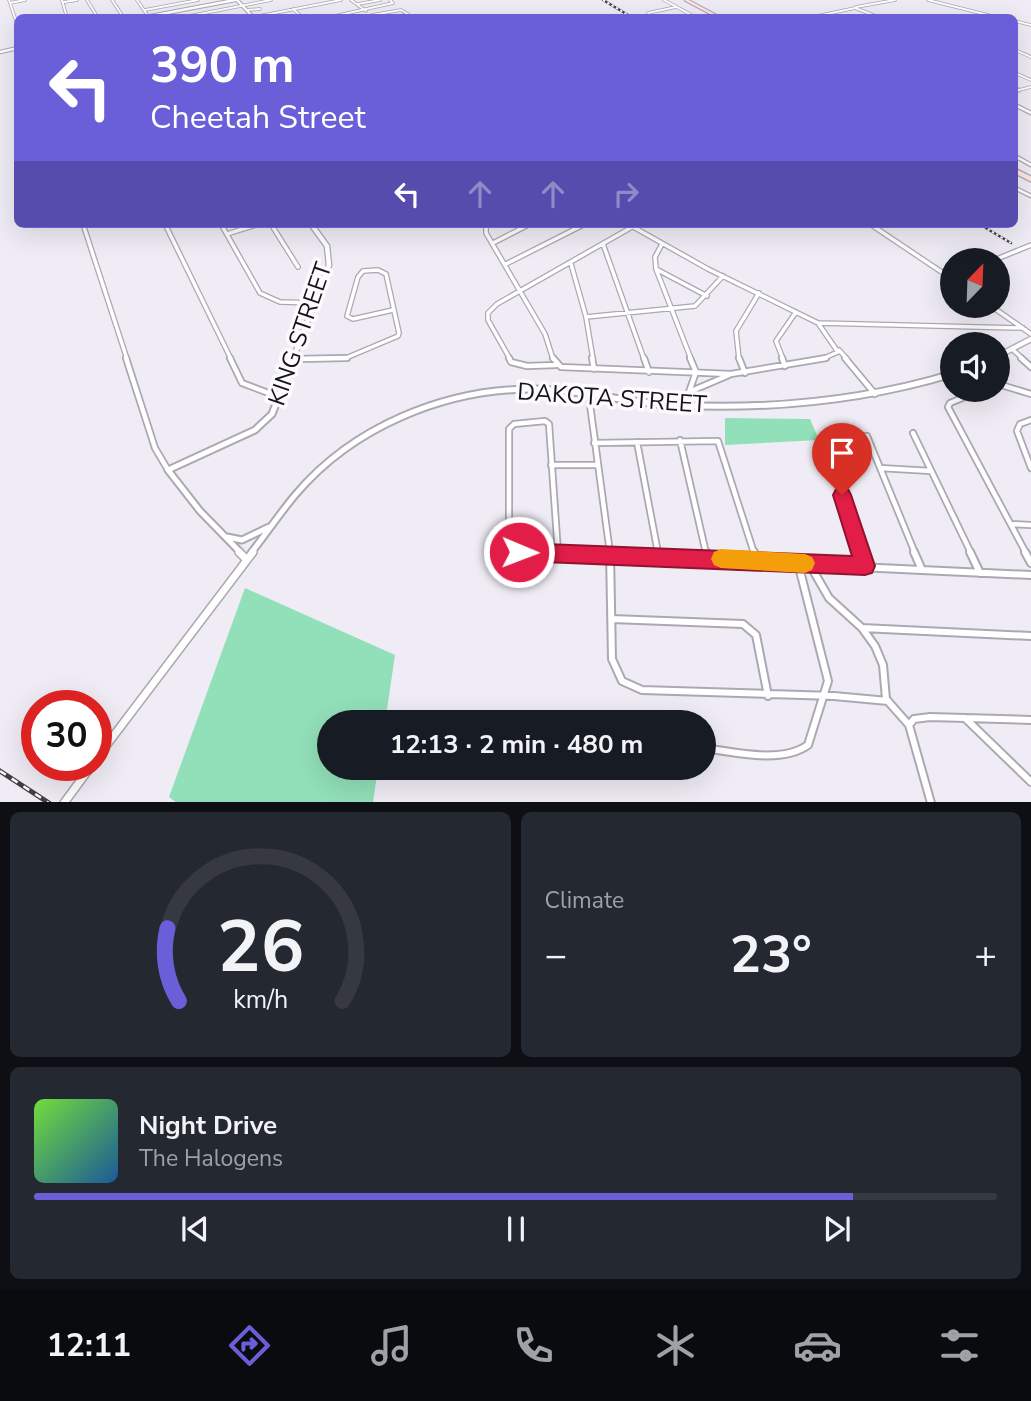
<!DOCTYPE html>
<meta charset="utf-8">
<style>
body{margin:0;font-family:"Nunito Sans",sans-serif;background:#242831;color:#f1f3f6;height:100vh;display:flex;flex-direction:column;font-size:26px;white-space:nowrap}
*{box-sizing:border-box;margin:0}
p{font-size:23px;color:#9ea1a6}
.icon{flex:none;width:38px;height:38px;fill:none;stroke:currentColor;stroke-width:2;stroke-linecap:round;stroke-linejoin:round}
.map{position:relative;height:802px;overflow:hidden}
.side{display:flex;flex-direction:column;gap:10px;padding:10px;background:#0d0f14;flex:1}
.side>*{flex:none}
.banner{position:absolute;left:14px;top:14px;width:1004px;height:214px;border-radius:10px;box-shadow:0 7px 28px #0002;background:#6b5fd9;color:#fff;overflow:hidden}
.needle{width:46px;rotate:23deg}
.controls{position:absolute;left:940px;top:248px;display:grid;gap:14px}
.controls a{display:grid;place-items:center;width:70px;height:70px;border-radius:50%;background:#171b24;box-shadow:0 7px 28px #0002;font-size:35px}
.speed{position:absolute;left:21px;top:690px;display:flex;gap:14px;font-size:35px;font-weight:700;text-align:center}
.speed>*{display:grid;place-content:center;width:91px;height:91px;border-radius:50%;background:#171b24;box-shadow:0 7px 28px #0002;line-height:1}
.speed .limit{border:10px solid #d22;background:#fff;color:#111}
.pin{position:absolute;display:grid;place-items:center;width:60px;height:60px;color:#fff;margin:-72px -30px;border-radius:50% 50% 50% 0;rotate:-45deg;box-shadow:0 0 7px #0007}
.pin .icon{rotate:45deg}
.me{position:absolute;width:77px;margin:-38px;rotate:91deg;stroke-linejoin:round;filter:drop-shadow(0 0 5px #0008)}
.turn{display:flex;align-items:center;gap:24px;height:147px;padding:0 21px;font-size:32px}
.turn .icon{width:91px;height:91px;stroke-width:2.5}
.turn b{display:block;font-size:49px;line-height:60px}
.lanes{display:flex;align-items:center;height:66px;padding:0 21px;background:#0003;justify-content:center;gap:35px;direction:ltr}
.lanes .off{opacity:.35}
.big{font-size:52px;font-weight:700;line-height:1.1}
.side .widget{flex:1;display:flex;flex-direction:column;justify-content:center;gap:10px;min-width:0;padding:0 24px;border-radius:10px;background:#242831}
.side .dial{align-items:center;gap:0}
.dial svg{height:182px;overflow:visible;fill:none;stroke:#363941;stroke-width:7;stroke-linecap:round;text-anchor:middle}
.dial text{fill:#f1f3f6;stroke:none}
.song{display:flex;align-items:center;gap:21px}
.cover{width:84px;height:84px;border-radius:10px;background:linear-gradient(135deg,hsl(100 70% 55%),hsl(210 70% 35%))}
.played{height:7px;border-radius:4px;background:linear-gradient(90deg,#6b5fd9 85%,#363941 85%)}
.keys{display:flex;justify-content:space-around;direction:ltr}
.heat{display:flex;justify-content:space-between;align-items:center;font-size:38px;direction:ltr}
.side .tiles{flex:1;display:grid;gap:10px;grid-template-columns:1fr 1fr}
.widget:last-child{grid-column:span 2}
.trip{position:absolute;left:317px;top:710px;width:399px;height:70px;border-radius:35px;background:#171b24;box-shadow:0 7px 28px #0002;font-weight:700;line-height:70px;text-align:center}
.tab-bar{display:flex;height:112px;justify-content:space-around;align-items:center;background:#090b0e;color:#9ea1a6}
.tab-bar .icon{width:49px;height:49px}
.tab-bar .active{color:#6b5fd9}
.tab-bar b{font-size:32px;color:#f1f3f6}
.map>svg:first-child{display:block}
.green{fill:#91e0b9}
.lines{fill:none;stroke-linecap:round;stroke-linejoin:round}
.minor-far4-casing{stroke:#aca8b1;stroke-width:3.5}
.minor-far3-casing{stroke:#aca8b1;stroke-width:5}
.minor-far2-casing{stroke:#aca8b1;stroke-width:6}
.minor-far1-casing{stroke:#aca8b1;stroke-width:8}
.minor-casing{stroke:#aca8b1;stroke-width:10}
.tertiary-far3-casing{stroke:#aca8b1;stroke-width:4.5}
.tertiary-far2-casing{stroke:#aca8b1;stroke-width:7}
.tertiary-far1-casing{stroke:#aca8b1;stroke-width:9}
.tertiary-casing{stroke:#aca8b1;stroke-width:10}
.secondary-far1-casing{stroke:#aca8b1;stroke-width:4.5}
.secondary-casing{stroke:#aca8b1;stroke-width:7}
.minor-far4{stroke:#fff;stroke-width:2}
.minor-far3{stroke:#fff;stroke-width:2.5}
.minor-far2{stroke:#fff;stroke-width:3.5}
.minor-far1{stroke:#fff;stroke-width:4.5}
.minor{stroke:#fff;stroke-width:6}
.tertiary-far3{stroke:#fff;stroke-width:2.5}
.tertiary-far2{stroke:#fff;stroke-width:4.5}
.tertiary-far1{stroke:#fff;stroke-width:5}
.tertiary{stroke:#fff;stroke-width:7}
.secondary-far1{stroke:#fee4e2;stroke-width:2.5}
.secondary{stroke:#fee4e2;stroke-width:4.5}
.rail-far1-casing{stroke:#403f43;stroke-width:2.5}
.rail-casing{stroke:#403f43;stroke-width:5}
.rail-far1{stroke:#fcfafe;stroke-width:2;stroke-dasharray:2.5;stroke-linecap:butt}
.rail{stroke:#fcfafe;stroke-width:2.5;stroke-dasharray:7;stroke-linecap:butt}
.route{fill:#e11d48;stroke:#92132f;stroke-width:2}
.slow{fill:#f59e0b}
.labels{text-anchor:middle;stroke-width:7;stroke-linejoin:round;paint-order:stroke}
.street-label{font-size:24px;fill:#141316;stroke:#fcfafe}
</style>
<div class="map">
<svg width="1031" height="803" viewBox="0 0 1031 803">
<rect width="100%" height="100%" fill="#f0ecf5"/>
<path class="green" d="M 725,418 L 810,419 L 819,440 L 725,445 Z
M 245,588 L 395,655 L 385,723 L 329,723 L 329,768 L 378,768 L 373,802 L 177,803 L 169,797 Z"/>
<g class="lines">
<g class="minor-far4-casing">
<path id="minor-far4" d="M 9,0 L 18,27
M 62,0 L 67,18
M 87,0 L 98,18
M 112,0 L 124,18
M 137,0 L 148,16
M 351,0 L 366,11
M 664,0 L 697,18
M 928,0 L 1000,18
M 64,2 L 77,0
M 10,3 L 25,0
M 358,4 L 380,0
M 856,7 L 895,0
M 293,9 L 303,18
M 145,10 L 198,0
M 247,10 L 260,9
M 372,15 L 401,10 L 408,14
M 242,17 L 251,15
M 254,17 L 341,0
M 179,18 L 271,0
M 326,18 L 393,3 L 390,0
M 394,18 L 408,14
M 428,18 L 439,18
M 652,18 L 648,13 L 676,7
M 808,18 L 855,8 L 881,18
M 1015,21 L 1031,25
M 1015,50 L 1031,57
M 1015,73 L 1031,80
M 1015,91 L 1031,87"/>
</g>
<g class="minor-far3-casing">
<path id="minor-far3" d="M 1015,91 L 1019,90
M 1015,105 L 1031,113
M 1015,156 L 1031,165
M 1015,188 L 1031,196"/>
</g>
<g class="minor-far2-casing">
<path id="minor-far2" d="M 83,224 L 127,359
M 165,224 L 231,359
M 221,224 L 260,293 L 280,302 L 316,303
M 271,224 L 298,267
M 486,224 L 486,233 L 545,334 L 553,359
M 628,224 L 708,269 L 818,323 L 838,352 L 822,359
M 870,224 L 952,279
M 227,234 L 259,224
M 493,243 L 530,224
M 603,244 L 644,359
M 662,244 L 655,257 L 656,269 L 691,359
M 992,261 L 1031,245
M 506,264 L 585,224
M 571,264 L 586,317 L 593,359
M 656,269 L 707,296
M 991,306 L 1031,334
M 586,317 L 695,306 L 723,276
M 818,323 L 1023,328
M 1012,349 L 1023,359
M 839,350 L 847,359
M 295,359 L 346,358 L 398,336 L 399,333 L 386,274 L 378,270 L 363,271 L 358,277 L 347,316 L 353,319 L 393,310
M 510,359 L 488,320 L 488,313 L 497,304 L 632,227
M 739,359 L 736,331 L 759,293
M 783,359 L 776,341 L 796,312"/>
</g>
<g class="minor-far1-casing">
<path id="minor-far1" d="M 126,358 L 155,448 L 168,470
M 230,358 L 242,383 L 279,397
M 509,358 L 511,362 L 527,366 L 556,365
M 553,358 L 561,367 L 731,374 L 826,358
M 592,358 L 594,369
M 644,358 L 649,372
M 739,358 L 745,373
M 782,358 L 785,366
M 845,358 L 875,394
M 1021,358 L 1031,367
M 295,359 L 347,358
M 998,384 L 1031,394
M 982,390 L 950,403 L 948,407 L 1026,553
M 689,392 L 696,372 L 690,358
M 589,397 L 610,553
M 673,405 L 689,392 L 729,375
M 1031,420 L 1020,424 L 1017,431 L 1031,468
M 545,421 L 549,424 L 558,553 L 515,551 L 509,545 L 509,429 L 514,424 Z
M 913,433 L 971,553
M 680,440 L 706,553
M 637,442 L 658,553
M 594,443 L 718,441 L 754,553
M 551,465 L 596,465
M 880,468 L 931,471
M 1011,524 L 1031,525
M 558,553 L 567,553
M 861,553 L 826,447 L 830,439 L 867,436 L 915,553"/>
</g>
<g class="minor-casing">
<path id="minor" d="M 529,552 L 558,553
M 610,552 L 612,659 L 622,681 L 642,690 L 834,696 L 888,701
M 657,552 L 658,556
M 706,552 L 707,558
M 754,552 L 756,560
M 860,552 L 865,566
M 914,552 L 922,570
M 970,552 L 980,573
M 1025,552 L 1031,563
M 558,553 L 1031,575
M 810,565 L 829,598 L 862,628 L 875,646 L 883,665 L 886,699 L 909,725
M 612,619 L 743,624 L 756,635 L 768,696
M 862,628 L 1031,636
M 965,718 L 1031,782
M 909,725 L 914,719 L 930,717 L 1031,720
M 909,725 L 931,803
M 704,748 C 735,752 781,764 808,745 L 828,681 L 798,563"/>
</g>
<g class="tertiary-far3-casing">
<path id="tertiary-far3" d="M 237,0 L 254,18
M 140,18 L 235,0
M 0,52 L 18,48"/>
</g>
<g class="tertiary-far2-casing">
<path id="tertiary-far2" d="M 998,356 L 1031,339
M 293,359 L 329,265 L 327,246 L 311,224"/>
</g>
<g class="tertiary-far1-casing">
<path id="tertiary-far1" d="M 227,537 L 242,540 L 269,527
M 241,553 L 200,511 L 168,470 L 255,430 L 272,414 L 294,358
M 251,553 C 266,534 280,513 296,494 C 353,427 444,389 532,389 C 578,389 623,402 669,405 C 765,410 859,402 952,374"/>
</g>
<g class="tertiary-casing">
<path id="tertiary" d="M 239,552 L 247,560
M 96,759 L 253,552
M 64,803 L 92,765"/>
</g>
<g class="secondary-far1-casing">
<path id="secondary-far1" d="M 686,0 L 720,18"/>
</g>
<g class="secondary-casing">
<path id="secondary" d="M 1015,171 L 1031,179"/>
</g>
<use href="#minor-far4" class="minor-far4"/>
<use href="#minor-far3" class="minor-far3"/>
<use href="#minor-far2" class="minor-far2"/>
<use href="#minor-far1" class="minor-far1"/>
<use href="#minor" class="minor"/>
<use href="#tertiary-far3" class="tertiary-far3"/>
<use href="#tertiary-far2" class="tertiary-far2"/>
<use href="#tertiary-far1" class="tertiary-far1"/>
<use href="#tertiary" class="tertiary"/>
<use href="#secondary-far1" class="secondary-far1"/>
<use href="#secondary" class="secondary"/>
<g class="rail-far1-casing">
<path id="rail-far1" d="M 603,0 L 633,18
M 979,224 L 1011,243"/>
</g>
<g class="rail-casing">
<path id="rail" d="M 0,771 L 49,803"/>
</g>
<use href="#rail-far1" class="rail-far1"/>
<use href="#rail" class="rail"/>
</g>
<path class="route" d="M 842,487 L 848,489 L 851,495 L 875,566 L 872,573 L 865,575 L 519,561 L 512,558 L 509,552 L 512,545 L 519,543 L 852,556 L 833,495 L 836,489 Z"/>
<path class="slow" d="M 721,549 L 805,554 L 812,557 L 815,563 L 812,570 L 805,573 L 721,568 L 714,565 L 711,559 L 714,552 Z"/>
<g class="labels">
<g class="street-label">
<text transform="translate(300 334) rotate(-71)" y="8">KING STREET</text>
<text transform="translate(612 398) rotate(4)" y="8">DAKOTA STREET</text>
</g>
</g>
</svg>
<div class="controls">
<a><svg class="needle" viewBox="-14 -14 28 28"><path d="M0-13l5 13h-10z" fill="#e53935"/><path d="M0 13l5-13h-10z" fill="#9ea1a6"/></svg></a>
<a><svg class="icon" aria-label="sound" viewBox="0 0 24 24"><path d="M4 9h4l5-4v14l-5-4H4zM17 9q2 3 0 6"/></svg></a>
</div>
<div class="speed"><div class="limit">30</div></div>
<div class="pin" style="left:842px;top:495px;background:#d93025"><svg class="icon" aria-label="arrive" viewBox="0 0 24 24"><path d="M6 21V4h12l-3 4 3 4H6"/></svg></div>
<svg class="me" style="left:519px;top:552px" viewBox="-20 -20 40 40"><circle r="17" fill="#e11d48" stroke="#fff" stroke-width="3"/><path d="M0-11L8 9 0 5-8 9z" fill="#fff"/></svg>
<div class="trip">12:13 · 2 min · 480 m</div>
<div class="banner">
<div class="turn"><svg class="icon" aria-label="left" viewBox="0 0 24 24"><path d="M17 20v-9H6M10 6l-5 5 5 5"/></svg><div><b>390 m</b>Cheetah Street</div></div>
<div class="lanes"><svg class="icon" aria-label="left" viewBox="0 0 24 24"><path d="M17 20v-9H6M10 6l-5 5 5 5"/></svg><svg class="icon off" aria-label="ahead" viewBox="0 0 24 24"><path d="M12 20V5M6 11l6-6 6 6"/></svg><svg class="icon off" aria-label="ahead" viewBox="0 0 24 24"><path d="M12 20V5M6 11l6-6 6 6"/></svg><svg class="icon off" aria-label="right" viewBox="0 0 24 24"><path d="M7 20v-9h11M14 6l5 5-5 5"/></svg></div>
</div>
</div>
<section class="side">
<div class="tiles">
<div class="widget dial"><svg viewBox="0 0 100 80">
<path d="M14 69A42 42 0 1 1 86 69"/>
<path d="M14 69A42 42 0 0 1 9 37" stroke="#6b5fd9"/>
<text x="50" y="56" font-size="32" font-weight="700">26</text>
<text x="50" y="72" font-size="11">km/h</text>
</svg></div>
<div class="widget"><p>Climate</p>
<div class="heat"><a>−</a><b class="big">23°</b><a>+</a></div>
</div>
<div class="widget">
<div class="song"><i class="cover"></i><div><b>Night Drive</b><p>The Halogens</p></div></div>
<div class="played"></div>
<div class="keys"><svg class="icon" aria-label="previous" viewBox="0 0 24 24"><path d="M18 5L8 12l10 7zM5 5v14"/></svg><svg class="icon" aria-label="pause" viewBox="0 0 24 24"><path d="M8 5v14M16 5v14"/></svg><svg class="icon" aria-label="next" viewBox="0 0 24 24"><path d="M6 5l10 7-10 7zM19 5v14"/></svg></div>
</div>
</div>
</section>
<nav class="tab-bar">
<b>12:11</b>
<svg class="icon active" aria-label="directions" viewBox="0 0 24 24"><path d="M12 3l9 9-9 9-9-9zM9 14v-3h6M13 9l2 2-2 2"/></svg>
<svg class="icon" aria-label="music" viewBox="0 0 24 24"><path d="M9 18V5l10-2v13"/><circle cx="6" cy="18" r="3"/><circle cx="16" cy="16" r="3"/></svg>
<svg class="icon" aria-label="phone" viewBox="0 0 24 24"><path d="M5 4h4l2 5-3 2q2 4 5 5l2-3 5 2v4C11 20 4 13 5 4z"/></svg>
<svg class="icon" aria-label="climate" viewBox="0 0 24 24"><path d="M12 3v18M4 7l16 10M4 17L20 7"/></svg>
<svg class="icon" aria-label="car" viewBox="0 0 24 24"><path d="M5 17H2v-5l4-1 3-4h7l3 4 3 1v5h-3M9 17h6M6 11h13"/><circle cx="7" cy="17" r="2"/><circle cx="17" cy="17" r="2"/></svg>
<svg class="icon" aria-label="filters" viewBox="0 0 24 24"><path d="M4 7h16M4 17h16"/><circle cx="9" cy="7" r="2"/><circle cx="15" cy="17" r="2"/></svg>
</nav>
